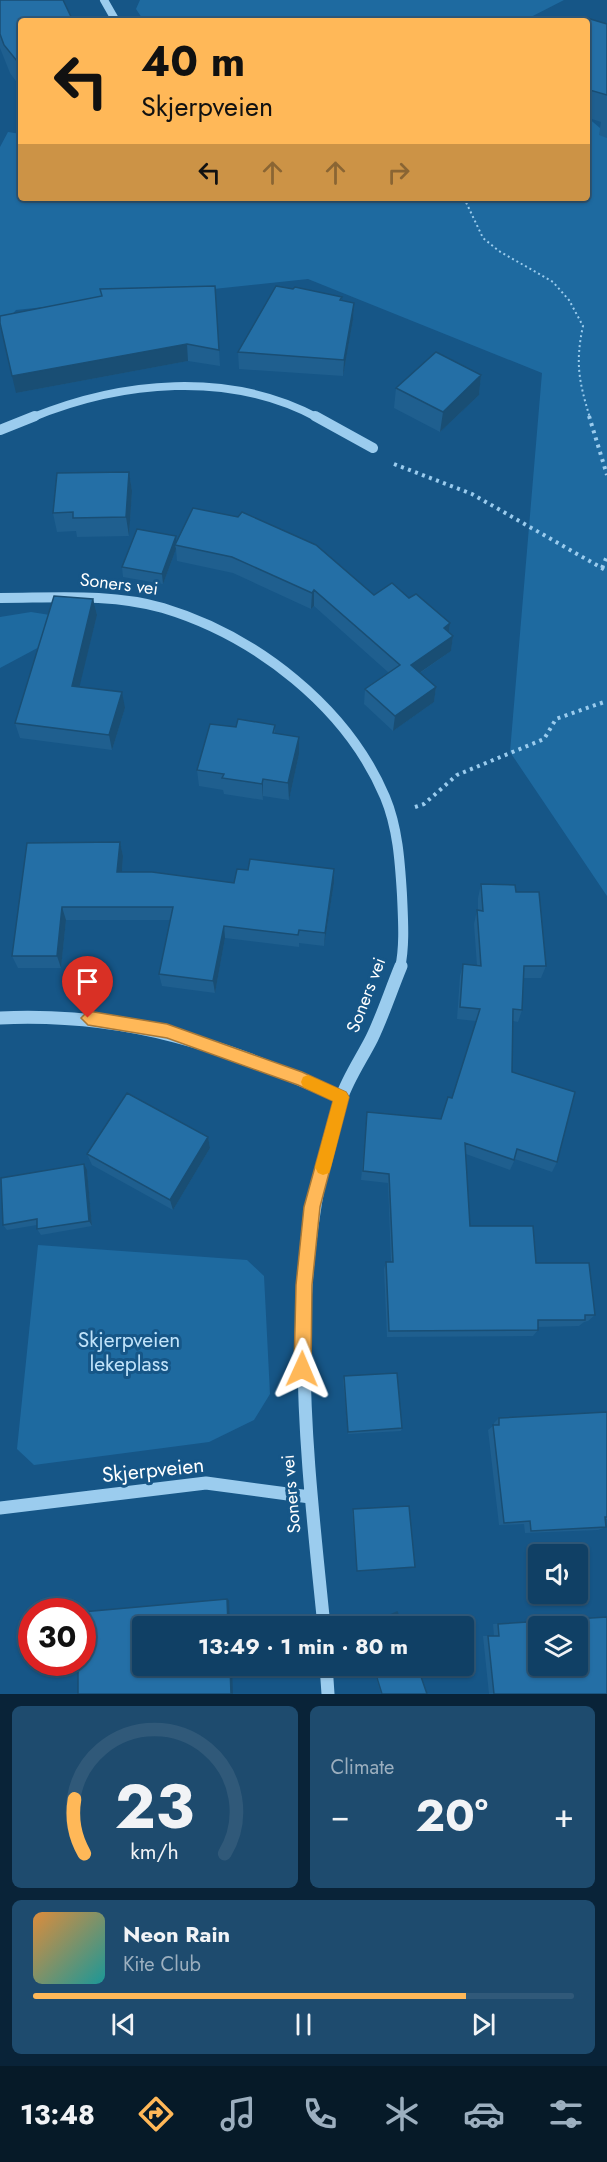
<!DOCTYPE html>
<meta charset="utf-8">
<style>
body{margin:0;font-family:Jost,sans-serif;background:#1e4b6e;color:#f1f3f6;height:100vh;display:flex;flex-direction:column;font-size:22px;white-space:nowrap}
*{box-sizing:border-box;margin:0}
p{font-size:20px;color:#9cafbf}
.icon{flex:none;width:33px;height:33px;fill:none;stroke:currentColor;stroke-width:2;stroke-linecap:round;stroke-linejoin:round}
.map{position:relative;height:1694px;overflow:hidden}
.panel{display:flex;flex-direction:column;gap:12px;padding:12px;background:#092338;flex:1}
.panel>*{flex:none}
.guide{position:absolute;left:18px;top:18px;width:572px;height:183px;border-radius:6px;box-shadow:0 2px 4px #0004,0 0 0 2px #305979;background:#ffb858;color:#111;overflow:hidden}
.controls{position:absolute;left:528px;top:1544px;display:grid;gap:12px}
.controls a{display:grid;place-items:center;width:60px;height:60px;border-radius:6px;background:#104065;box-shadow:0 2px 4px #0004,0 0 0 2px #305979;font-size:30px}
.speed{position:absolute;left:18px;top:1598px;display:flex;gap:12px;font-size:30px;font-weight:700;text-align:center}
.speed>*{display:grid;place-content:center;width:78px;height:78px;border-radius:50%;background:#104065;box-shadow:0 2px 4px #0004,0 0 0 2px #305979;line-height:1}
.speed .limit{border:9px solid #d22;background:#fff;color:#111}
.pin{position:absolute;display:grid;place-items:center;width:51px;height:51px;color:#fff;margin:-62px -26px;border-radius:50% 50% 50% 0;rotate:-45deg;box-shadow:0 0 6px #0007}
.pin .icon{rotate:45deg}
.me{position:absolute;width:66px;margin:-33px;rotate:1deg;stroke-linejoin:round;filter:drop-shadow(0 0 4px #0008)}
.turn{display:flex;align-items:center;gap:21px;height:126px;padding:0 24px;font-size:27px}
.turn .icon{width:78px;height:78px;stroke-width:2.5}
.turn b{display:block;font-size:42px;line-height:51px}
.lanes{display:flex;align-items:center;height:57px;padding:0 24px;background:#0003;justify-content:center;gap:30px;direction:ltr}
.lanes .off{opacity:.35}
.big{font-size:45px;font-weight:700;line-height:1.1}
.panel .card{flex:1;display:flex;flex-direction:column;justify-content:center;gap:9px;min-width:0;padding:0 21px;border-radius:9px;background:#1e4b6e}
.panel .dial{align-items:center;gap:0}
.dial svg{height:156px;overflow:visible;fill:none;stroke:#305979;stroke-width:7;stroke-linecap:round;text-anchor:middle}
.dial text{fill:#f1f3f6;stroke:none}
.song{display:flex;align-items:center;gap:18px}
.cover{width:72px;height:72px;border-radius:9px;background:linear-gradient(135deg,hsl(30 70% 55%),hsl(180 70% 35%))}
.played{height:6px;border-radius:3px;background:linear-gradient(90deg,#ffb858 80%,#305979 80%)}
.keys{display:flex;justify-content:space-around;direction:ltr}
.heat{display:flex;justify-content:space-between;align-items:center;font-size:33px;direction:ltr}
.panel .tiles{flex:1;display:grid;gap:12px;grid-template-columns:1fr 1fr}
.card:last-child{grid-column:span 2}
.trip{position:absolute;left:132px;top:1616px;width:342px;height:60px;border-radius:6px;background:#104065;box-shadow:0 2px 4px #0004,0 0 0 2px #305979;font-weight:700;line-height:60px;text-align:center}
.menu{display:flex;height:96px;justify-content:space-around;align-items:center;background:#061a28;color:#9cafbf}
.menu .icon{width:42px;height:42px}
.menu .on{color:#ffb858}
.menu b{font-size:27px;color:#f1f3f6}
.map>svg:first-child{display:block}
.green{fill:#1e6aa0}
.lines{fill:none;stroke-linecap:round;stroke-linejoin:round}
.path-far1{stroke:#9bccee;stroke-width:2;stroke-dasharray:2 3;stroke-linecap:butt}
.path{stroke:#9bccee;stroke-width:4;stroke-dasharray:3 4.5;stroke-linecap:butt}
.minor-far2{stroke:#9bccee;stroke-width:8}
.minor-far1{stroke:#9bccee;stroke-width:10}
.minor{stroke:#9bccee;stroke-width:13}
.wall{fill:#1f5f8f}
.shaded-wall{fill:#194e74}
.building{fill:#246fa6;stroke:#194e74;stroke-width:1.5;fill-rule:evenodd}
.route{fill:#ffb858;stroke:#a67839;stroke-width:1.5}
.slow{fill:#f59e0b}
.labels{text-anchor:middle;stroke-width:6;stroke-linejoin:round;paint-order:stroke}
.street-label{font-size:18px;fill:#fff;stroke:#165687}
.near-park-label{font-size:21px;fill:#c1e3fa;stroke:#165687}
.near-street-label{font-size:21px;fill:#fff;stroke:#165687}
</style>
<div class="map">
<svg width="607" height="1694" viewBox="0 0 607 1694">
<rect width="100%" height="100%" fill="#165687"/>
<path class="green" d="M 140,0 L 564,0 L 523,21 L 144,21 L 136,9 Z
M 587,117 L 607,134 L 607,896 L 510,752 L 542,373 L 308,279 L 16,310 L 0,328 L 0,147 L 8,132 L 21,134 L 21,198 L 586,198 Z
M 31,612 L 50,615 L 43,645 L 0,668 L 0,617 Z
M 38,1245 L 247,1260 L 264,1276 L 270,1394 L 254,1420 L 209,1442 L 34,1465 L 17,1449 Z"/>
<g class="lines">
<path class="path-far1" d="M 464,198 L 483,238 L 499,251 L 553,282 L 569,300 L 583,326 C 575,363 579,382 590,418"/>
<path class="path" d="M 589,416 L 607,475
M 394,464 L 472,494 L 607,571
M 602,568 L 607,556
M 415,807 L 424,804 L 457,775 L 544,739 L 556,719 L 607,701"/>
<path class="minor-far2" d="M 104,0 L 116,21
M 31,418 C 121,381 229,370 318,418"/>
<path class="minor-far1" d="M 315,416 L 373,448
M 0,430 L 35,416
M 0,598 C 54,598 111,593 163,608 C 256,636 347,707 385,797 C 398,828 400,863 402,895 C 403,919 405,945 400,968"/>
<path class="minor" d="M 0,1018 C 128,1012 226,1046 341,1097
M 0,1508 L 206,1483 L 310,1497
M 324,1626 C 306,1447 283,1273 341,1099 C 348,1078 362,1058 372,1038 C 383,1015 391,990 401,966
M 326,1665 L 328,1694"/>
</g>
<path class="wall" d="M 0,0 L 21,21 L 21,88 L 10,73 L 0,48 Z
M 586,21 L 607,24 L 607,138 L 599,135 L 601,122 L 586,117 Z
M 215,286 L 220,366 L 188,361 L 16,393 Z
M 342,297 L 342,300 L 354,303 L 353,320 L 343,376 L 239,369 L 238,352 Z
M 481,375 L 479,395 L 440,432 L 394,408 L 396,388 Z
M 129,472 L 132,491 L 129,536 L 77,537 L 76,531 L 57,532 L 53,513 Z
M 176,536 L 177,542 L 374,595 L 409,598 L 450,623 L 449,632 L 453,636 L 451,651 L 420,673 L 436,687 L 434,702 L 393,731 L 364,704 L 365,689 L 389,673 L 314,606 L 311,609 L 233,573 L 177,561 L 176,549 L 163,584 L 123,577 L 122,567 Z
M 93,599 L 97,615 L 79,687 L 125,708 L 112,750 L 20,738 L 15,723 Z
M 275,725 L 275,733 L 299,737 L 299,754 L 289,800 L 263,796 L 263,800 L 224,794 L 223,790 L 199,786 L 197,770 L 236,727 Z
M 120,842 L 123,856 L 122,872 L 234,883 L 248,870 L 334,869 L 334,883 L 324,946 L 299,943 L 299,947 L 225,938 L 215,993 L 162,986 L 159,974 L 171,920 L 66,920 L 61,968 L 18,968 L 12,956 Z
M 481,884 L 516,892 L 546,966 L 541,978 L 524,978 L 522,1010 L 518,1022 L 513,1021 L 512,1072 L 557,1162 L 552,1172 L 515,1159 L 510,1170 L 466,1154 L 470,1226 L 536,1263 L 595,1315 L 588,1321 L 584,1322 L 579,1326 L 538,1327 L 538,1330 L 533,1336 L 387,1337 L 384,1269 L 386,1262 L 391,1262 L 388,1183 L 361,1180 L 367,1112 L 441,1119 L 452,1098 L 476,1021 L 457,1019 L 460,976 L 463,964 L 477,966 L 474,924 L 477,910 L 478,910 L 478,898 Z
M 208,1137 L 210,1148 L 173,1210 L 92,1165 L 87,1154 Z
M 87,1170 L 92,1226 L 41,1235 L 37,1229 L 37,1225 L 7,1230 L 3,1225 Z
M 344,1376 L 402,1428 L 401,1431 L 348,1434 L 343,1380 Z
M 607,1412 L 607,1519 L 605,1519 L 606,1527 L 598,1530 L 525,1533 L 524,1524 L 499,1525 L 488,1430 L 494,1425 L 494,1423 L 499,1418 Z
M 353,1509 L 415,1567 L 357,1571 L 352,1511 Z
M 607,1617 L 607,1694 L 489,1694 L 483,1636 L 494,1636 L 493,1624 Z
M 372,1665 L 417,1665 L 427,1694 L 381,1694 Z"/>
<path class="shaded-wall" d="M 354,303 L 353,320 L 343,376 L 344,360 Z
M 187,344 L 188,361 L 16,393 L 12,376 Z
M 481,375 L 479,395 L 440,432 L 443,412 Z
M 129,472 L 132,491 L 129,536 L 126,517 Z
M 176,536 L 177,545 L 175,545 L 176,549 L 163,584 L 162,574 Z
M 314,590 L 314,606 L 311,609 L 312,593 Z
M 93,599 L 97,615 L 76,701 L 72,686 Z
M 450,623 L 448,639 L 444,628 Z
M 453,636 L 451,651 L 409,680 L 411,665 Z
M 436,687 L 434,702 L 393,731 L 395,716 Z
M 122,692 L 125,708 L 112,750 L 109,735 Z
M 299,737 L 299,754 L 289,800 L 288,783 Z
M 263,779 L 263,800 L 262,784 Z
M 120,842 L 123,856 L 121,885 L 117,872 Z
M 334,869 L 334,883 L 324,946 L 325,933 Z
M 62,907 L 66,920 L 61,968 L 57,956 Z
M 224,926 L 225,938 L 215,993 L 213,981 Z
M 208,1137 L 210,1148 L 173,1210 L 170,1200 Z
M 84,1164 L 87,1170 L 92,1226 L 89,1221 Z
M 227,1599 L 229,1600 L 230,1626 L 228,1626 Z
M 230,1665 L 232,1665 L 233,1694 L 231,1694 Z"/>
<path class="building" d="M 0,0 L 63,0 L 73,21 L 21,21 L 21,66 L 4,45 L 0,34 Z
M 587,18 L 607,24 L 607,95 L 586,89 L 586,21 L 584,21 Z
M 215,286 L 219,350 L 187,344 L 12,376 L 0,323 L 0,316 L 102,296 L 100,289 Z
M 276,286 L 293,289 L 295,287 L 342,297 L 340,300 L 354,303 L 344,360 L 238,352 Z
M 436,352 L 481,375 L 443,412 L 396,388 Z
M 129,472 L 126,517 L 73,518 L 73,512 L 53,513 L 57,473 Z
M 193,508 L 238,517 L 242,512 L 316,545 L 374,595 L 392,583 L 409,598 L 416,594 L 450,623 L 444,628 L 453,636 L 411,665 L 436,687 L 395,716 L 365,689 L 400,665 L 314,590 L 312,593 L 232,557 L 175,545 Z
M 137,529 L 176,536 L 162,574 L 122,567 Z
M 54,596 L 93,599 L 72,686 L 122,692 L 109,735 L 15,723 Z
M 238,719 L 275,725 L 273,733 L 299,737 L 288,783 L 263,779 L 262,784 L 222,778 L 224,774 L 197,770 L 210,724 L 236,727 Z
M 120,842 L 117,872 L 152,872 L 234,883 L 237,869 L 248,870 L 250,859 L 334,869 L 325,933 L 299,930 L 298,935 L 224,926 L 213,981 L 159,974 L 173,907 L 62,907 L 57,956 L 12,956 L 27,843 Z
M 481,884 L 515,885 L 516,892 L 539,892 L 546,966 L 524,966 L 522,1010 L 513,1009 L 512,1072 L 575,1092 L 557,1162 L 517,1149 L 514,1160 L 465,1143 L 470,1226 L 533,1226 L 536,1263 L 589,1263 L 595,1315 L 585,1315 L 585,1320 L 538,1320 L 538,1330 L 389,1331 L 386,1262 L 393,1262 L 389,1174 L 363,1171 L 367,1112 L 441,1119 L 448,1097 L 452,1098 L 480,1009 L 460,1007 L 463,964 L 481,966 L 477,910 L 483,911 Z
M 127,1093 L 208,1137 L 170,1200 L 87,1154 Z
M 84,1164 L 89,1221 L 37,1229 L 37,1219 L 3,1225 L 1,1178 Z
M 397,1373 L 402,1428 L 348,1432 L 344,1376 Z
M 607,1412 L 607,1517 L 605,1517 L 606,1527 L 531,1531 L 530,1521 L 504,1523 L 493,1425 L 499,1425 L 499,1418 Z
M 409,1506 L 415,1567 L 357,1571 L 353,1509 Z
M 227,1599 L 228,1626 L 142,1626 L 142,1665 L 230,1665 L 231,1694 L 78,1694 L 78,1662 L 82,1662 L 82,1612 Z
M 397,1612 L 403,1626 L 366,1626 Z
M 607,1617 L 607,1694 L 494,1694 L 488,1636 L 499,1636 L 498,1624 ZM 538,1626 L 578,1626 L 578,1665 L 538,1665 Z
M 373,1665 L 417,1665 L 427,1694 L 382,1694 Z"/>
<path class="route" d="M 88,1011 L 167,1024 L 302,1072 L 346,1092 L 349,1097 L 320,1207 L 312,1285 L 311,1369 L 308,1375 L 302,1377 L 296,1375 L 294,1369 L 296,1285 L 304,1207 L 333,1101 L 298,1085 L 167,1038 L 88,1025 L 81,1018 Z"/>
<path class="slow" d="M 308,1075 L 346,1092 L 349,1097 L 331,1167 L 329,1173 L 323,1175 L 318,1173 L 315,1167 L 333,1101 L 303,1087 L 301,1082 L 303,1077 Z"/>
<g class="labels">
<g class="street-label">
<text transform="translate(119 584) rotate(7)" y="6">Soners vei</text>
<text transform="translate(366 995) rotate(-69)" y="6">Soners vei</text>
<text transform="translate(291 1494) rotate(-95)" y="6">Soners vei</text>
</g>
<g class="near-park-label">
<text x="129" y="1347">Skjerpveien<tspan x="129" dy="24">lekeplass</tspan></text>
</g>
<g class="near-street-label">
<text transform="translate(153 1470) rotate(-6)" y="7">Skjerpveien</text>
</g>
</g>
</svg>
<div class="controls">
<a><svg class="icon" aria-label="sound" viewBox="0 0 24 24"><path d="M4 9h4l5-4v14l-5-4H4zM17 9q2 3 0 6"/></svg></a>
<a><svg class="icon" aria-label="layers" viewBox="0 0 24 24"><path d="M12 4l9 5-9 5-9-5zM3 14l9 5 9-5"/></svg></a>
</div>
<div class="speed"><div class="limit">30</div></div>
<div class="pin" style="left:88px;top:1018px;background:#d93025"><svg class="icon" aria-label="arrive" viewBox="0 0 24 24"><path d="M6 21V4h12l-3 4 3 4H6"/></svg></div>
<svg class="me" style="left:302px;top:1369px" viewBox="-20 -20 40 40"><path d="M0-17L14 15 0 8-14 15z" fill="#ffb858" stroke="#fff" stroke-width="4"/></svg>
<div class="trip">13:49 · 1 min · 80 m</div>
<div class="guide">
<div class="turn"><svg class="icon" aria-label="left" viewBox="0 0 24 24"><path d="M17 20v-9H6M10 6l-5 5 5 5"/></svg><div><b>40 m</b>Skjerpveien</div></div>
<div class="lanes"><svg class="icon" aria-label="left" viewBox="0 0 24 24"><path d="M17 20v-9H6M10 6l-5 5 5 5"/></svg><svg class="icon off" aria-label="ahead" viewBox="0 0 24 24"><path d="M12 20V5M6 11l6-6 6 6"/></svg><svg class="icon off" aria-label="ahead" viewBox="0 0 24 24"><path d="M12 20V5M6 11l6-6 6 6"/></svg><svg class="icon off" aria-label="right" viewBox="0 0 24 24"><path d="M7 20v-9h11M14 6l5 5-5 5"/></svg></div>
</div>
</div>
<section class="panel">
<div class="tiles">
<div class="card dial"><svg viewBox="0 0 100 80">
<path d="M14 69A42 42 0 1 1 86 69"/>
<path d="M14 69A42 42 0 0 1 9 41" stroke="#ffb858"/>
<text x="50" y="56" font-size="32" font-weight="700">23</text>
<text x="50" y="72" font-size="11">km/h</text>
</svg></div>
<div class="card"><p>Climate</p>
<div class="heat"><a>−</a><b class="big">20°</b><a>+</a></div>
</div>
<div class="card">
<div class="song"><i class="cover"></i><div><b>Neon Rain</b><p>Kite Club</p></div></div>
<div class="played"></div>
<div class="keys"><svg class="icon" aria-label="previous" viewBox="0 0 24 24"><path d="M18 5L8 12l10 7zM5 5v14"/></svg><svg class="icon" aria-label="pause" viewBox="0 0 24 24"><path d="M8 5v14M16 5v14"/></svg><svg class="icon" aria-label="next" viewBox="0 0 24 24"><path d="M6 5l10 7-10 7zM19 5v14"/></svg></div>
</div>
</div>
</section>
<nav class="menu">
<b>13:48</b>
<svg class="icon on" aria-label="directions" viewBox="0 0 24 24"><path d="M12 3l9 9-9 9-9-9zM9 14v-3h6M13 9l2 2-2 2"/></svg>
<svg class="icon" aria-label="music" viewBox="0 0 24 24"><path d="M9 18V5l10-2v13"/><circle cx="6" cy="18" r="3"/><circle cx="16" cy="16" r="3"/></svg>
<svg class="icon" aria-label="phone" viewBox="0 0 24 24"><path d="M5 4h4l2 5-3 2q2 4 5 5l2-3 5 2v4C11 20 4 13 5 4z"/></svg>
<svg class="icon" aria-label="climate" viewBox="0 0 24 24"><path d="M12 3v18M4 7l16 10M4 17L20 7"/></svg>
<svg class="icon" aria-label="car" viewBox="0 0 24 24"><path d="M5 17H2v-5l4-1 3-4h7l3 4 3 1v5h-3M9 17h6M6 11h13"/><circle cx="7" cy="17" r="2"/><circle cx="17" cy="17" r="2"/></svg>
<svg class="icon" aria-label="filters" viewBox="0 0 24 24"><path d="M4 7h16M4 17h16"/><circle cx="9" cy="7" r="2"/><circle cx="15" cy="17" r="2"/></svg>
</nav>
